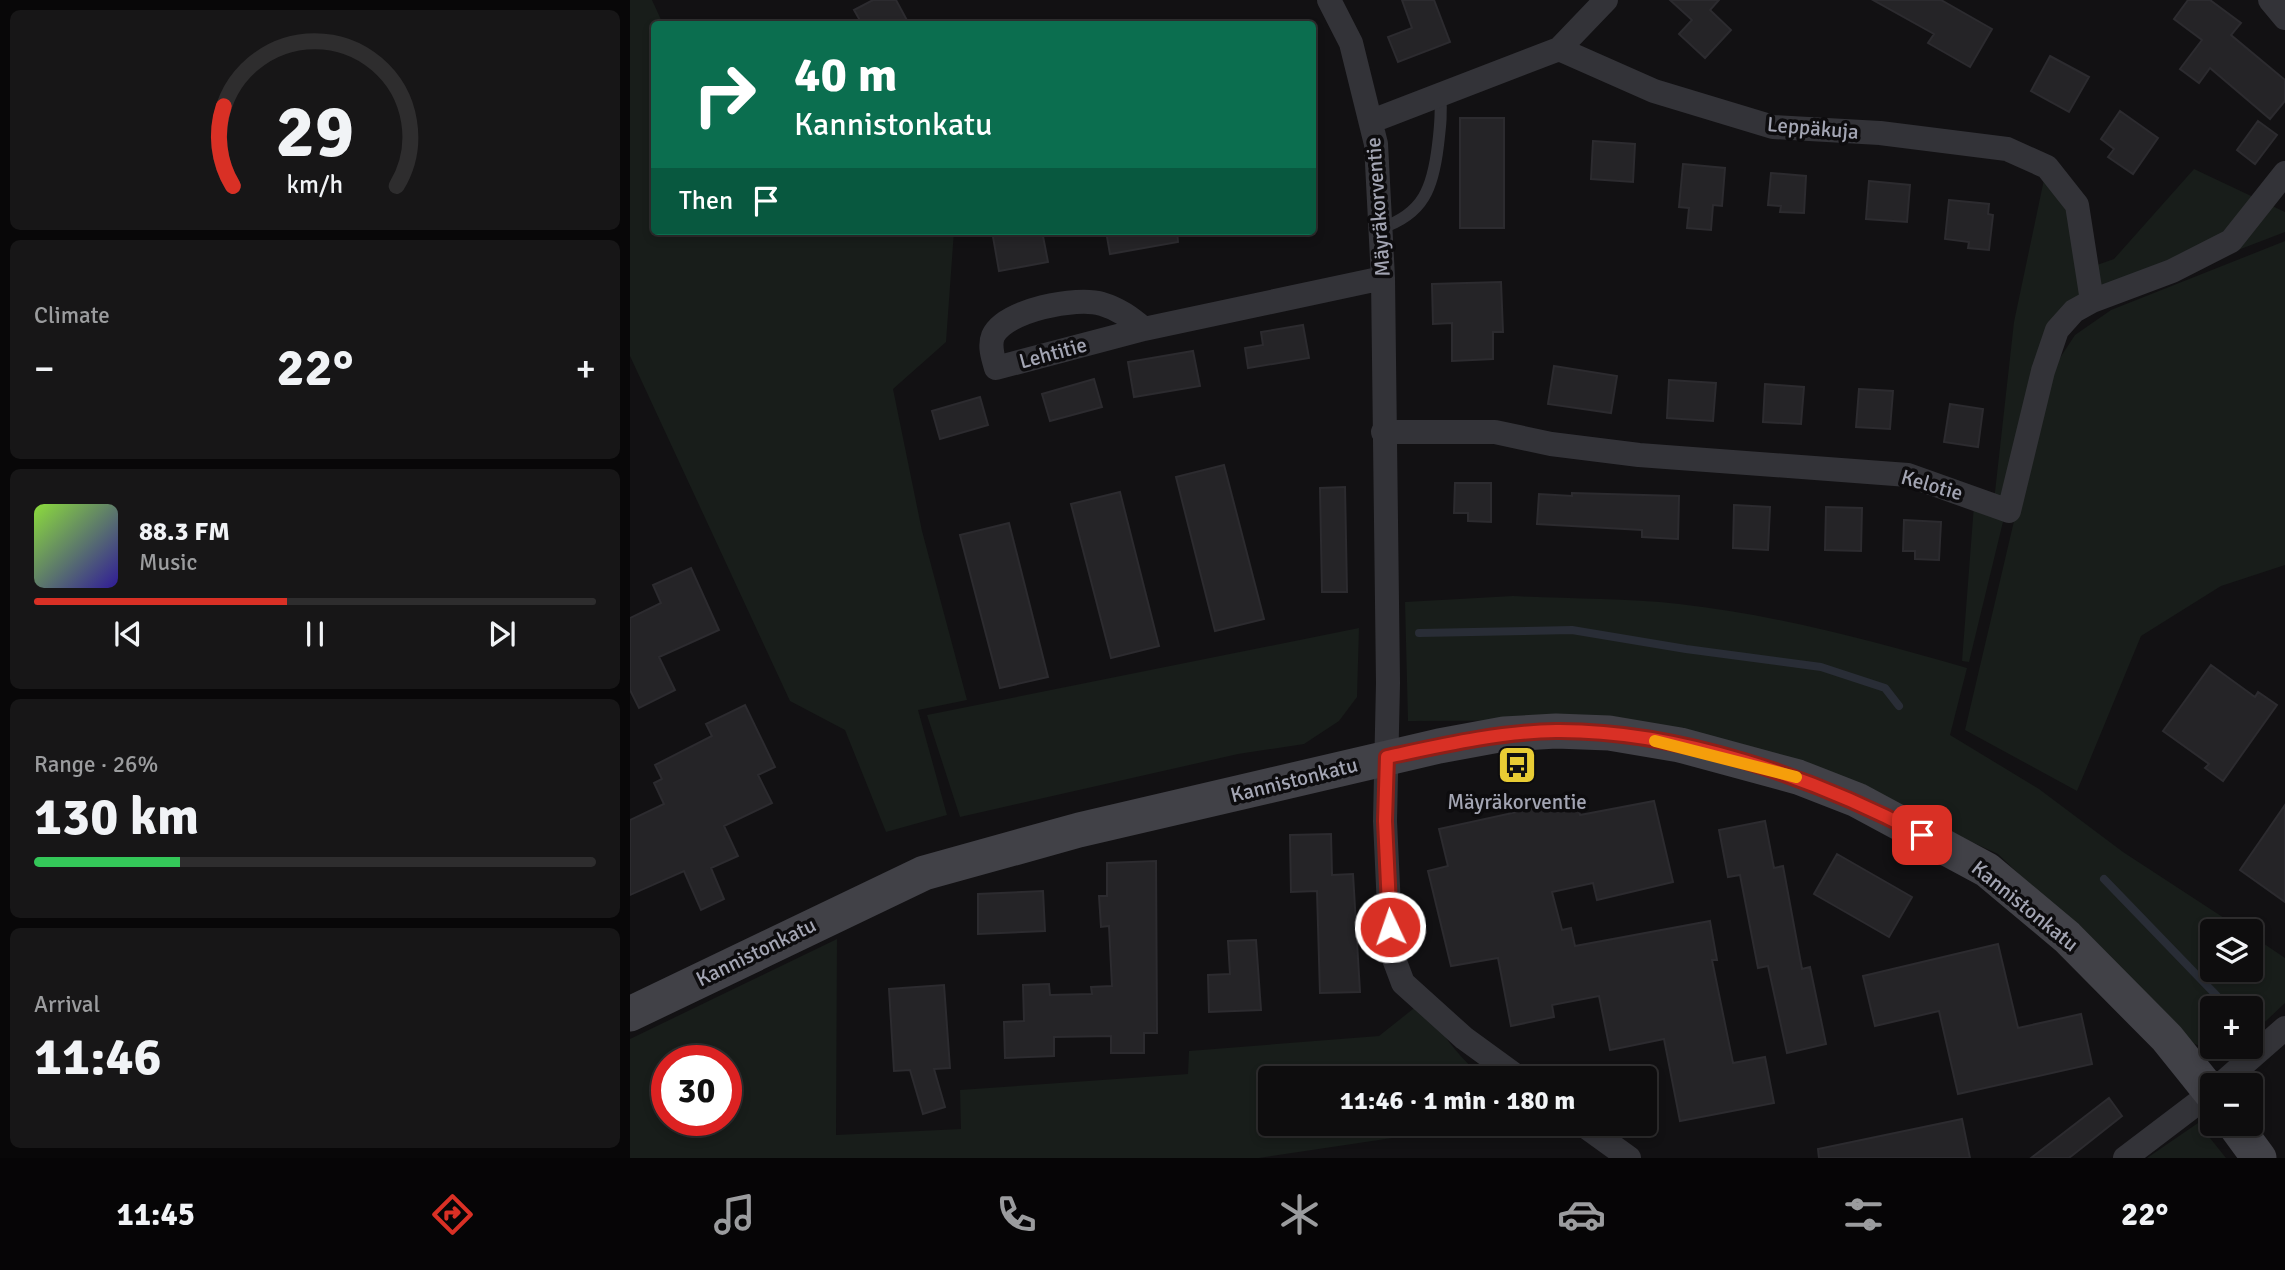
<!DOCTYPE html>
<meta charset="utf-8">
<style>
body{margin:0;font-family:Signika,sans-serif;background:#171617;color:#f1f3f6;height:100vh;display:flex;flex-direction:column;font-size:26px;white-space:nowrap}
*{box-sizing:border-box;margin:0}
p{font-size:23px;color:#9b9c9e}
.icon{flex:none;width:38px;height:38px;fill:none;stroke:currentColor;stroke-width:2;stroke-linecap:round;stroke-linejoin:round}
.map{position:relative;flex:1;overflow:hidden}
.sheet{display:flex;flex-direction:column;gap:10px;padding:10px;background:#080708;width:630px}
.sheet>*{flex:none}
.top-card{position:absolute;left:21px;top:21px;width:665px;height:214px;border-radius:7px;box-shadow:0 4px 10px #0003,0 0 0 2px #2e2d2e;background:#0b6e4f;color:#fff;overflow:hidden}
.buttons{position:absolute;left:1570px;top:919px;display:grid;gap:14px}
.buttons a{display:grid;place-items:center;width:63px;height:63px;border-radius:7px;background:#0e0d0e;box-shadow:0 4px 10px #0003,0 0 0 2px #2e2d2e;font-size:35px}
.speed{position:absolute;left:21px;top:1045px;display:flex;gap:14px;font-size:35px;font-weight:700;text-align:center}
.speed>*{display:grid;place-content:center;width:91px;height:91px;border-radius:50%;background:#0e0d0e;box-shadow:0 4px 10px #0003,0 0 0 2px #2e2d2e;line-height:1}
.speed .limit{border:10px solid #d22;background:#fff;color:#111}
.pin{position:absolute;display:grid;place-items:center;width:60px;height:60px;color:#fff;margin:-30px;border-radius:14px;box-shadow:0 4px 10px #0006}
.me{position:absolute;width:77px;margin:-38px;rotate:357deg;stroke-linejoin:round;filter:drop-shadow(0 0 5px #0008)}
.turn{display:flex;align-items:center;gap:24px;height:147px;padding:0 28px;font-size:32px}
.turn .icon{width:91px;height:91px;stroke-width:2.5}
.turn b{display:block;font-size:49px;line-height:60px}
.then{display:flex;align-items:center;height:66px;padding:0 28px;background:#0003;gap:14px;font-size:26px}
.big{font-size:52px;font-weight:700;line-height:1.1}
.sheet .tile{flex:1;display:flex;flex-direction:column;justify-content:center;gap:10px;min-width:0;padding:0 24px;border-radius:10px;background:#171617}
.sheet .dial{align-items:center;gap:0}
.dial svg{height:182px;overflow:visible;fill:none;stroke:#2e2d2e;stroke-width:7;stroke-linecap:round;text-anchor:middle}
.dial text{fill:#f1f3f6;stroke:none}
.song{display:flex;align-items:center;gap:21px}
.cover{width:84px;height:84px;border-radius:10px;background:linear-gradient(135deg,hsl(90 70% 55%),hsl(250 70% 35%))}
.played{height:7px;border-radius:4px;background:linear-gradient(90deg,#d93025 45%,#2e2d2e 45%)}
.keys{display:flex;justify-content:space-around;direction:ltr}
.heat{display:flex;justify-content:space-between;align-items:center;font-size:38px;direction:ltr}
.charge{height:10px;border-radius:5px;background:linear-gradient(90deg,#34c759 26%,#2e2d2e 0)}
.trip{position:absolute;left:628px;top:1066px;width:399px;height:70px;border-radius:7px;background:#0e0d0e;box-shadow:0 4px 10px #0003,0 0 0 2px #2e2d2e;font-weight:700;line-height:70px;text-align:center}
.tabs{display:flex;height:112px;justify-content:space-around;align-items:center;background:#060506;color:#9b9c9e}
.tabs .icon{width:49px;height:49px}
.tabs .on{color:#d93025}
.tabs b{font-size:32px;color:#f1f3f6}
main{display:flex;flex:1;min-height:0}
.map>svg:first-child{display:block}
.green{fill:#181d1a;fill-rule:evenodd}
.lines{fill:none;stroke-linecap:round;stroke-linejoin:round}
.stream{stroke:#292d36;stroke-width:8}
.building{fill:#252427;stroke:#2c2b2f;stroke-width:2}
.lane{stroke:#333338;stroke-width:12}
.street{stroke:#333338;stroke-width:24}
.secondary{stroke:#414147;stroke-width:35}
.route-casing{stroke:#8d1f18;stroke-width:18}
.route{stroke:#d93025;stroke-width:12}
.slow{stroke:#f59e0b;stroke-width:12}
.labels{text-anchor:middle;stroke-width:7;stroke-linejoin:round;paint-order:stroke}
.street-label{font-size:21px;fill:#a3a5b3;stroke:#0d0c0e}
.poi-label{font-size:21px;fill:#a3a5b3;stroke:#0d0c0e}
</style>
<main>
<section class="sheet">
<div class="tile dial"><svg viewBox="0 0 100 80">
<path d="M14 69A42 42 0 1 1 86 69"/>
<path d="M14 69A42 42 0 0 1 10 34" stroke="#d93025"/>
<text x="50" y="56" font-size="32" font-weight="700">29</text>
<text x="50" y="72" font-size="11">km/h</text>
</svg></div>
<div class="tile"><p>Climate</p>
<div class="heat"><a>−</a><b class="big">22°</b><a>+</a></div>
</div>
<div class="tile">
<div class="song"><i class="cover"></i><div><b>88.3 FM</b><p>Music</p></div></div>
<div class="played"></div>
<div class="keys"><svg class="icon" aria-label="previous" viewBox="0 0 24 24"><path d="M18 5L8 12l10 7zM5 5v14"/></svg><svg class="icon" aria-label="pause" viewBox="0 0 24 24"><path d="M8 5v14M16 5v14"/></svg><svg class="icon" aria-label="next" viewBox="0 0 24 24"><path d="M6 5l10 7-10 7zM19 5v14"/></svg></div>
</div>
<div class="tile"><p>Range · 26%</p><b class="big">130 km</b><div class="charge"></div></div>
<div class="tile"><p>Arrival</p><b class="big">11:46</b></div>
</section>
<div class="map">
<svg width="1655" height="1158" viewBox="0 0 1655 1158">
<rect width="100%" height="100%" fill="#121113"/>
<path class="green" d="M 0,0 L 22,0 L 33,24 L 24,24 L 24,231 L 324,231 L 316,342 L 263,389 L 292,531 L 337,700 L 288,710 L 317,815 L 256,832 L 215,730 L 160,701 L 0,356 Z
M 1564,169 L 1655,212 L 1655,232 L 1493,294 L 1438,327 L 1411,365 L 1339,662 L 1332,661 L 1344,505 L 1363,510 L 1384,322 L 1416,170 L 1467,265 L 1484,259 Z
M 1655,241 L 1655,565 L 1591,586 L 1511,636 L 1447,791 L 1335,730 L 1418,376 L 1445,335 L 1481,310 Z
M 883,596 C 938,599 994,598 1049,604 C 1147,615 1243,641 1337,668 L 1320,735 L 1409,789 L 1493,852 L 1614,931 L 1582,931 L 1582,970 L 1620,970 L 1621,935 L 1655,958 L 1655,1003 L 1621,1035 L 1620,1008 L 1582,1008 L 1582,1046 L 1608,1047 L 1583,1051 L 1562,1043 L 1368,854 L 1173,765 L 987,720 L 778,721 L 775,602 Z
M 729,628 L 727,697 L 709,721 L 674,744 L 608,754 L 330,817 L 297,715 Z
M 207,939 L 206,1135 L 331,1129 L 330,1090 L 558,1074 L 559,1051 L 749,1036 L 793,1001 C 809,1031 828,1057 854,1078 L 640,1078 L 640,1124 L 856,1124 L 629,1158 L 0,1158 L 0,1039 ZM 37,1060 L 96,1060 L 96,1120 L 37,1120 Z
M 1568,1123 L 1596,1158 L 1517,1158 Z"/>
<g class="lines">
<path class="stream" d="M 789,633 L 942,630 L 1056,649 L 1191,667 L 1255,688 L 1269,706
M 1474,879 L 1587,996 L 1591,1008"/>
</g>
<path class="building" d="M 243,0 L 266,0 L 279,24 L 232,24 L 224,10 Z
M 772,0 L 804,0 L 820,42 L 768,62 L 758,37 L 782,28 Z
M 1040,0 L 1089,0 L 1080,10 L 1101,30 L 1075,58 L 1049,34 L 1062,20 Z
M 1243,0 L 1311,0 L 1362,29 L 1340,67 L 1298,43 L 1304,34 Z
M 1558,0 L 1580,0 L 1611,23 L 1601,35 L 1655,80 L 1655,101 L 1640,119 L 1580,68 L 1569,83 L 1550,69 L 1572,40 L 1544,19 Z
M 1420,56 L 1459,77 L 1439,112 L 1401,91 Z
M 1490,111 L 1528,138 L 1503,174 L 1478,157 L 1484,149 L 1471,139 Z
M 830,118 L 874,118 L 874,228 L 830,228 Z
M 1628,121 L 1647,135 L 1625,164 L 1607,150 Z
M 963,141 L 1005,144 L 1003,182 L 961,179 Z
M 1053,164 L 1095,168 L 1092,206 L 1083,205 L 1081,230 L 1057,228 L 1059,208 L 1049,207 Z
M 1141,173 L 1176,176 L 1174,213 L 1150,212 L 1151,206 L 1138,205 Z
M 1239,181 L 1280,185 L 1277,222 L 1236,219 Z
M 1319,200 L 1359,204 L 1358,214 L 1363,215 L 1359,250 L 1338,248 L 1339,242 L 1315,239 Z
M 362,231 L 412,231 L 418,262 L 369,271 Z
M 476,231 L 547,231 L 548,242 L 480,254 Z
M 871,282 L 873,332 L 863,332 L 863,359 L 822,361 L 822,323 L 803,324 L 802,284 Z
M 673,325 L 679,358 L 618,368 L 615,348 L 633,345 L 631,332 Z
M 563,351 L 570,386 L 504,397 L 498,362 Z
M 924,366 L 987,376 L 981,413 L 918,404 Z
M 464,379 L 472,407 L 420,421 L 412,394 Z
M 1039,380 L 1086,383 L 1083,421 L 1037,418 Z
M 1135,384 L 1174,387 L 1171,424 L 1133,422 Z
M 1229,389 L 1263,391 L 1260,429 L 1226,427 Z
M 350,397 L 358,425 L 310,439 L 302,411 Z
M 1320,404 L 1353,409 L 1348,447 L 1314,442 Z
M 594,465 L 634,619 L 585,631 L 546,477 Z
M 825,483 L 861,483 L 861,522 L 838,521 L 838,513 L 824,513 Z
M 715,487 L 717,592 L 692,592 L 690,488 Z
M 490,492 L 529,646 L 481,658 L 441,504 Z
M 942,493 L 1049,496 L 1048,539 L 1012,537 L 1012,530 L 907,524 L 909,494 L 942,496 Z
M 1104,505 L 1140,507 L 1138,550 L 1103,548 Z
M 1196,507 L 1232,508 L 1231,551 L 1195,550 Z
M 1274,520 L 1311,522 L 1309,560 L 1285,559 L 1285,551 L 1273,551 Z
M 379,523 L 418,677 L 370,688 L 330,535 Z
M 61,568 L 89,630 L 29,657 L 45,690 L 9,708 L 0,690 L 0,618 L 31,603 L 23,585 Z
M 1581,665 L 1625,697 L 1628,692 L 1647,705 L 1593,781 L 1575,768 L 1579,764 L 1533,731 Z
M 115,705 L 145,767 L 128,775 L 142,803 L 94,826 L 108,856 L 81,868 L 94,899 L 71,910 L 54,871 L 0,895 L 0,820 L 34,804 L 24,783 L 32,779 L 25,765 L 82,736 L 76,724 Z
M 946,799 L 950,815 L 1024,801 L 1043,882 L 967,900 L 963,883 L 922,892 L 932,930 L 941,928 L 945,946 L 1080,921 L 1087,960 L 1082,960 L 1103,1063 L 1135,1057 L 1144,1103 L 1050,1121 L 1034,1039 L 980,1050 L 969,996 L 922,1005 L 924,1017 L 881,1026 L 868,958 L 821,966 L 798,871 L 818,866 L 809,829 Z
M 1655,805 L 1655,902 L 1610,870 Z
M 1135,821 L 1144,868 L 1153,866 L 1172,969 L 1180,967 L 1196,1044 L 1157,1053 L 1138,966 L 1128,968 L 1110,875 L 1098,877 L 1089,830 Z
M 701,834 L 702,875 L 723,874 L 730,992 L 690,993 L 687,891 L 661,892 L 660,835 Z
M 1207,854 L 1282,897 L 1259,937 L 1184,894 Z
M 526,861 L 527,1033 L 514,1033 L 514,1053 L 481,1053 L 481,1036 L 424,1037 L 424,1056 L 375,1058 L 374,1022 L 394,1021 L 393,985 L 419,984 L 420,995 L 462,994 L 461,987 L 482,986 L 479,926 L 471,927 L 469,896 L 477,896 L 477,863 Z
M 413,891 L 415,931 L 348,934 L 348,894 Z
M 626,940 L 631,1010 L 579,1012 L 578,975 L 600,974 L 598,941 Z
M 1368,944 L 1388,1028 L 1451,1014 L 1462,1064 L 1328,1094 L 1309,1011 L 1245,1026 L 1233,976 Z
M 314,985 L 320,1068 L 304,1069 L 315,1107 L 293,1114 L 280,1070 L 264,1071 L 259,989 Z
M 1479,1098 L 1492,1116 L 1439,1158 L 1401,1158 Z
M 1332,1119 L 1340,1158 L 1189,1158 L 1188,1149 Z"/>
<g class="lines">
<path class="lane" d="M 751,228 C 794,214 803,187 808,145 C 810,128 812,113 810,96"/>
<path class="street" d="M 699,0 L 721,43 L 746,144 L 753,278 L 758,683 L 755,821 L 761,951 L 773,983 L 834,1038 L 889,1078
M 1640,0 L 1655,18
M 929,49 L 976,0
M 742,121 L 929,49 L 1024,91 L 1143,127 L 1250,133 L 1377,149 L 1417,167 L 1447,205 L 1462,301
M 514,329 C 501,318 489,309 472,304 C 447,296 375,310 363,336 C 359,346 363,358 366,368 L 514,329 L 753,278
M 753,432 L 865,432 L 921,444 L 1009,455 L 1278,475 L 1379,511 L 1413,371 L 1427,330 L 1444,311 L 1462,301 L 1542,271 L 1601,241 L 1655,173
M 1590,1085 L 1655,1028
M 952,1124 L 999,1158
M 1495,1158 L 1582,1092"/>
<path class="secondary" d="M 0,1014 L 294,873 L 449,830 L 809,746 L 874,734 L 926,731 L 979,733 L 1050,745 L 1168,777 L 1227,800 L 1357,870 L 1437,937 L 1537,1038 L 1582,1094
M 1604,1124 L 1629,1158"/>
</g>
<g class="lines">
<g class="route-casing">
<path id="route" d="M 760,927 L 755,821 L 757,757 C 813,745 869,732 926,731 C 1049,730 1185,778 1292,835"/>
</g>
<use href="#route" class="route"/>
<path class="slow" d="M 1025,741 L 1166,777"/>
</g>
<defs>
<g id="bus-square" transform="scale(2.0125)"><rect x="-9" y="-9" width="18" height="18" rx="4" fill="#e8cc34" stroke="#0d0c0e"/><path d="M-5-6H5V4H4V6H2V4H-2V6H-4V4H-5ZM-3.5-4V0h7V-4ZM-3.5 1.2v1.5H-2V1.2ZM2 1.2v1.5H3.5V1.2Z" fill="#111"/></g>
</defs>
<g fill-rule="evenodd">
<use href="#bus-square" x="887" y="765"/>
</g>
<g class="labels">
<g class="street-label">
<text transform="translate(1183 128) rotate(5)" y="7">Leppäkuja</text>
<text transform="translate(748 207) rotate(-94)" y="7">Mäyräkorventie</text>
<text transform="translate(423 353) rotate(-15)" y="7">Lehtitie</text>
<text transform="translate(1302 485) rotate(16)" y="7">Kelotie</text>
<text transform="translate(664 780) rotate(-14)" y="7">Kannistonkatu</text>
<text transform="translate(1395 906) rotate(39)" y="7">Kannistonkatu</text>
<text transform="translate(126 952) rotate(-26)" y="7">Kannistonkatu</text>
</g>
<g class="poi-label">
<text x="887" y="809">Mäyräkorventie</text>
</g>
</g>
</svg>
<div class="buttons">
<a><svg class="icon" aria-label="layers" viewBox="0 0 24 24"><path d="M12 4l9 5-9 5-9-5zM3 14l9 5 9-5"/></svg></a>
<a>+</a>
<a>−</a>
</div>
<div class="speed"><div class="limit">30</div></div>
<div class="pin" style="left:1292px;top:835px;background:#d93025"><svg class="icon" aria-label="arrive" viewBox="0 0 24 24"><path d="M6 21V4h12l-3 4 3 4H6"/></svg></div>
<svg class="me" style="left:760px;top:927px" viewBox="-20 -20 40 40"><circle r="17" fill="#d93025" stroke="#fff" stroke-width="3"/><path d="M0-11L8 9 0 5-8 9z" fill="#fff"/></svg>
<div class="trip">11:46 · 1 min · 180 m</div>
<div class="top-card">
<div class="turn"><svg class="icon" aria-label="right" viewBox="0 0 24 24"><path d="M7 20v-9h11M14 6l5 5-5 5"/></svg><div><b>40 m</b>Kannistonkatu</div></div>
<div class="then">Then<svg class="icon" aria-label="arrive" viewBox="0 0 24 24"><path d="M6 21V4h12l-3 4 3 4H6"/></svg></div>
</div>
</div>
</main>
<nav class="tabs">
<b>11:45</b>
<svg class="icon on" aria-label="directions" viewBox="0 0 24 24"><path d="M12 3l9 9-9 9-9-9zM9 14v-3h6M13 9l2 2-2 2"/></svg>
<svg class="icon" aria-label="music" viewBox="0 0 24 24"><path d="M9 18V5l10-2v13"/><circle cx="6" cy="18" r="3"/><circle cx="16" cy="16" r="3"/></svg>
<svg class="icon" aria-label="phone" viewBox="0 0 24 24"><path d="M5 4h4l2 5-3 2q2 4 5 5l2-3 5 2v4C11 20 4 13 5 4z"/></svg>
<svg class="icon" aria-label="climate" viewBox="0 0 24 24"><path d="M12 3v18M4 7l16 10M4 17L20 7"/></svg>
<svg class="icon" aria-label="car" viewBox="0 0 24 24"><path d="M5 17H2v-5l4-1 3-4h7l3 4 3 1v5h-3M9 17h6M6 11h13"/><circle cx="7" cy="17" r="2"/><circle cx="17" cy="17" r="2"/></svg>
<svg class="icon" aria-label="filters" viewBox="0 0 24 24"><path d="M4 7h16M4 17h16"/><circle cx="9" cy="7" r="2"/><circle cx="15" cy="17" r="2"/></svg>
<b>22°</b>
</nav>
